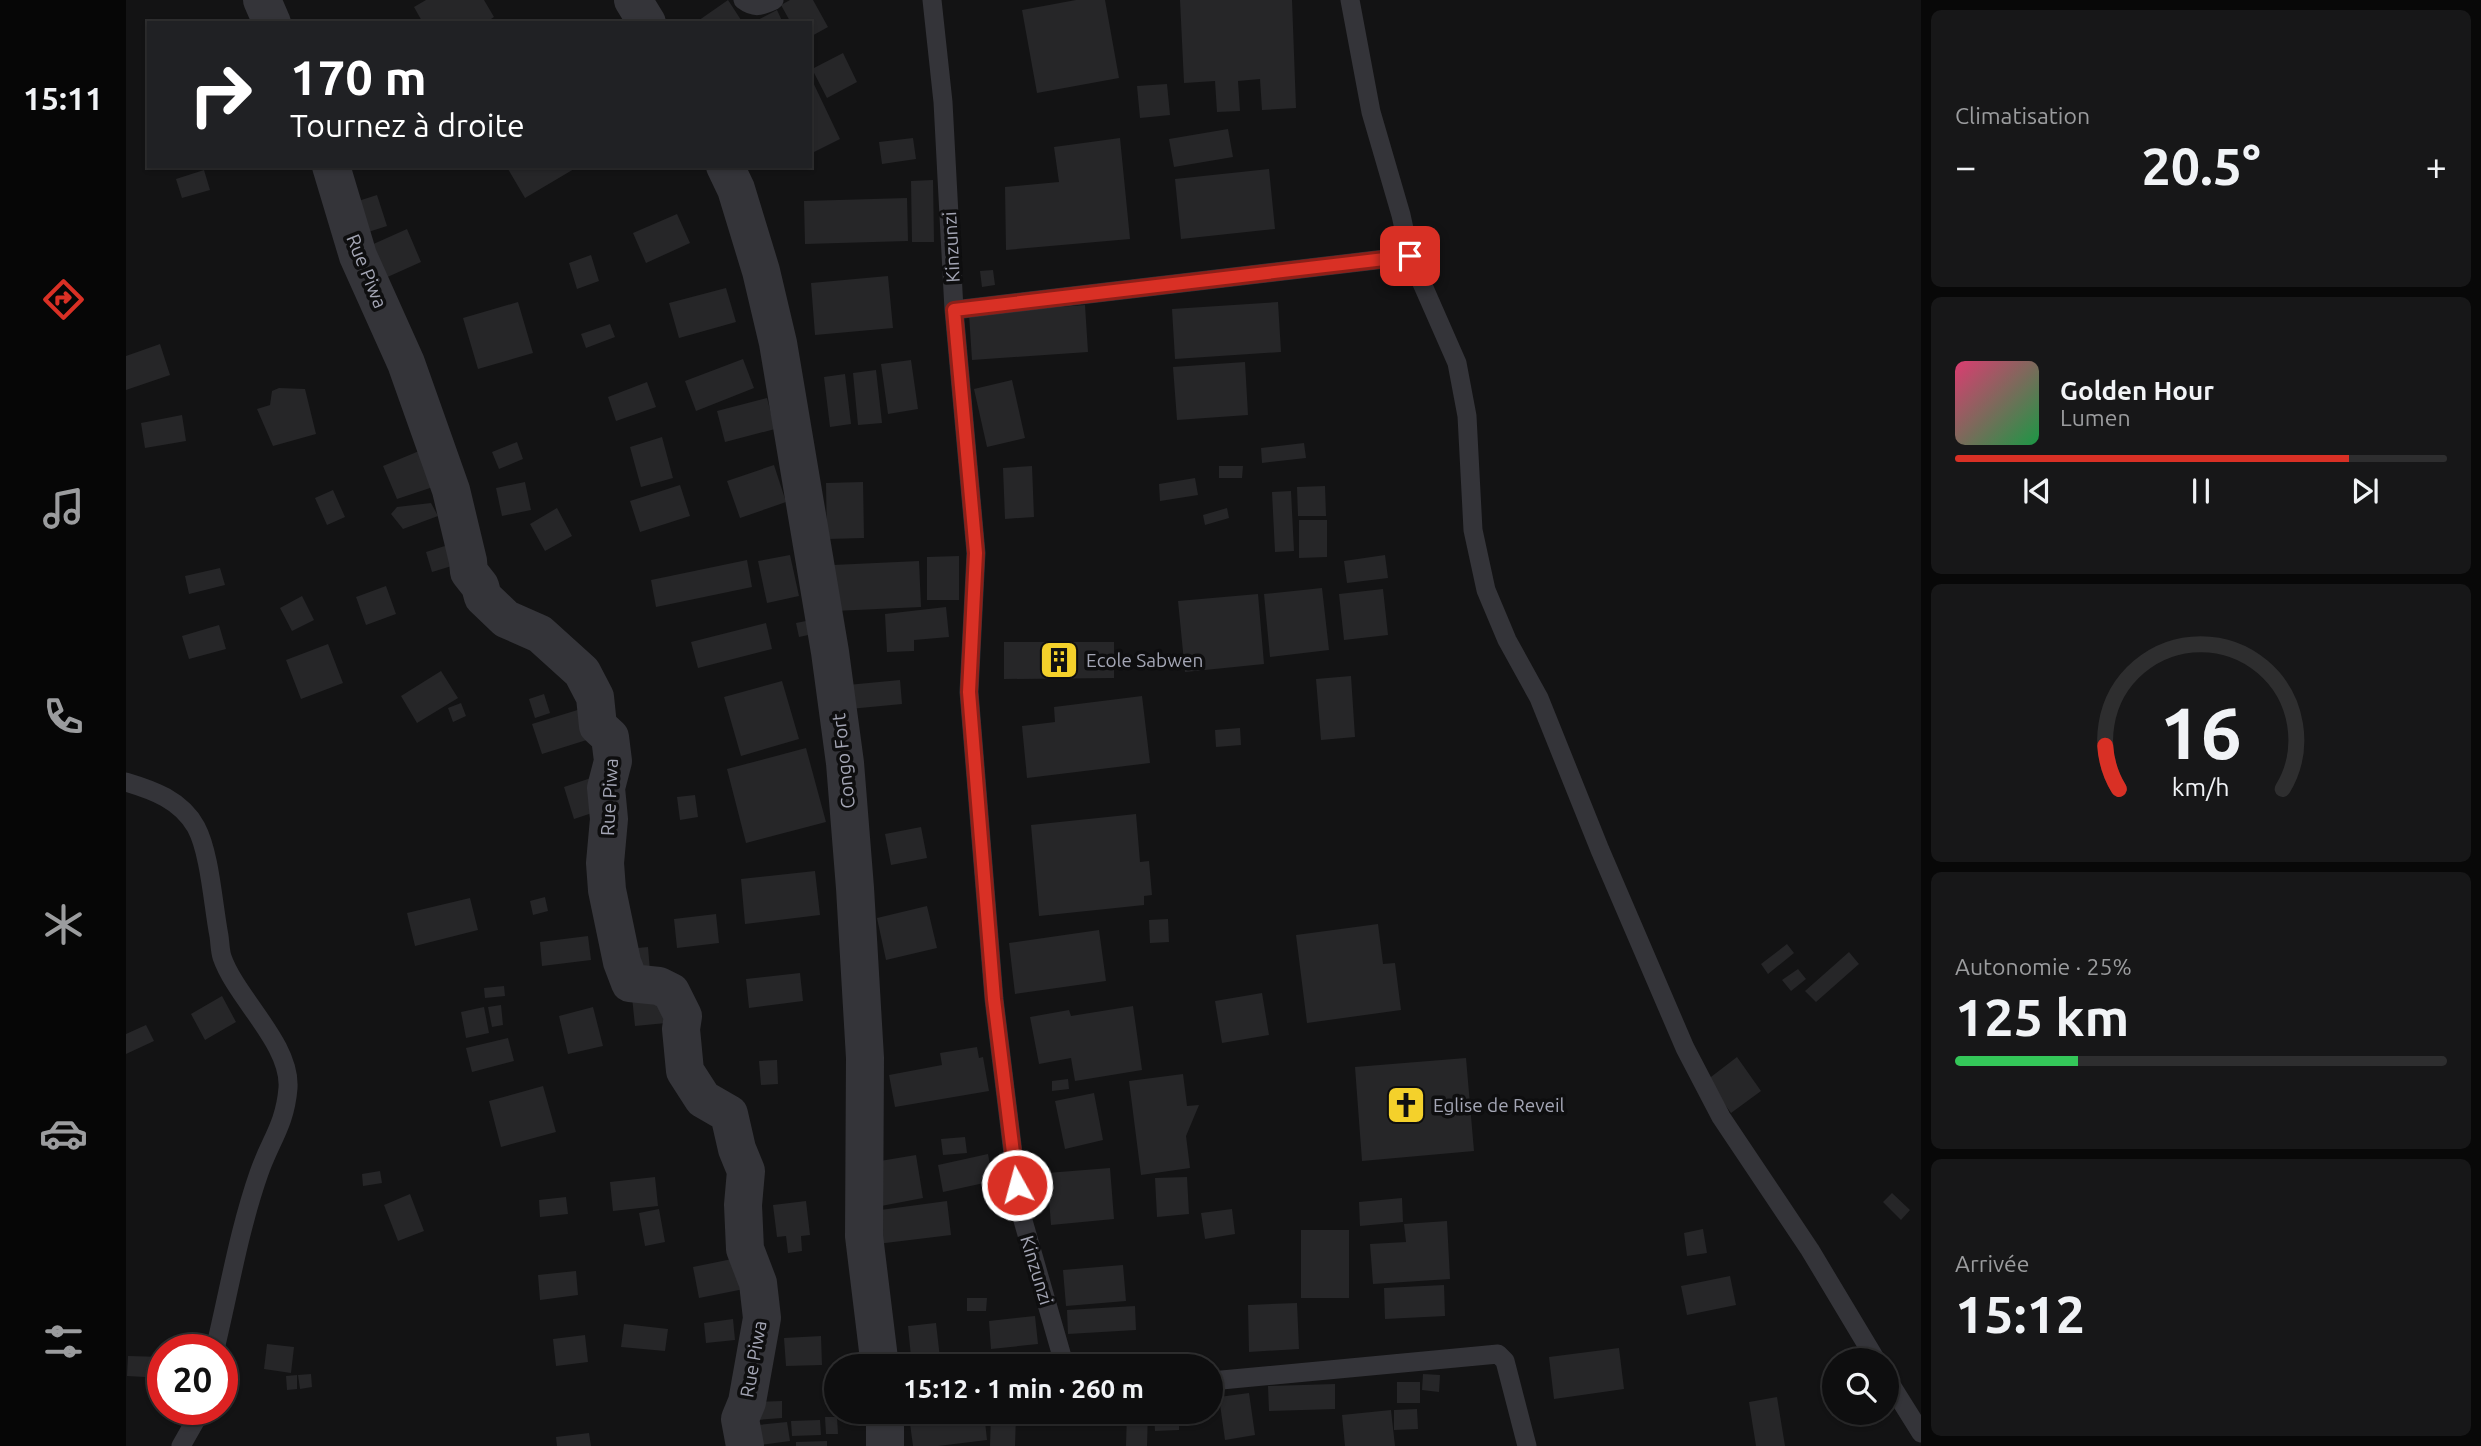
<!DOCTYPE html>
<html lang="fr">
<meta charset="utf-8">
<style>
body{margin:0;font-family:Ubuntu,sans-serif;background:#171718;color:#f1f3f6;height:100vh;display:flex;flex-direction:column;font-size:26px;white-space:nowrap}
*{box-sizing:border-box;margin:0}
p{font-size:23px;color:#9b9c9e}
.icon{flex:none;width:38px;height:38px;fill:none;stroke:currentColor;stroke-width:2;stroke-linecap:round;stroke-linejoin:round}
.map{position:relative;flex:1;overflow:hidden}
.panel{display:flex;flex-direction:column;gap:10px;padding:10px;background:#080808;width:560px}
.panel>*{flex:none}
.top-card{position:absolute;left:21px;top:21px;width:665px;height:147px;border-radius:0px;box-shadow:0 2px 5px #0004,0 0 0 2px #2e2e2f;background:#202124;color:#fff;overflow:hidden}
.tools{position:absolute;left:1696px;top:1348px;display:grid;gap:14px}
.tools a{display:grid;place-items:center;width:77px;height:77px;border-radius:50%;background:#0e0e0f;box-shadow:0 2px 5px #0004,0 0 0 2px #2e2e2f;font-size:35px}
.speed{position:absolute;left:21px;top:1334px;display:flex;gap:14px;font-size:35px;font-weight:700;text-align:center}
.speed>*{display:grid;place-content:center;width:91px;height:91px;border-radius:50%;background:#0e0e0f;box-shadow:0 2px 5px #0004,0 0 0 2px #2e2e2f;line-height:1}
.speed .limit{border:10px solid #d22;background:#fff;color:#111}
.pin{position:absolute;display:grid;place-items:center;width:60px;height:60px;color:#fff;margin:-30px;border-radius:14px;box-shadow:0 4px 10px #0006}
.me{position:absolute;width:77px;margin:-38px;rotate:353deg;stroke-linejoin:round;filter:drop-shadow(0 0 5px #0008)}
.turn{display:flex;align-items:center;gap:24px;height:147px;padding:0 28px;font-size:32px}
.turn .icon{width:91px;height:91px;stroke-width:2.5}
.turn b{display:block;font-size:49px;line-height:60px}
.big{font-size:52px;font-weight:600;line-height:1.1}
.panel .tile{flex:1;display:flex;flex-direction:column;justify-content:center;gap:10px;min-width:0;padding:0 24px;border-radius:10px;background:#171718}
.panel .dial{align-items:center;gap:0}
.dial svg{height:182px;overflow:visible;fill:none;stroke:#2e2e2f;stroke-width:7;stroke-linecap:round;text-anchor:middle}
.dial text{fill:#f1f3f6;stroke:none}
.song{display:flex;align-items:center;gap:21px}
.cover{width:84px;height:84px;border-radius:10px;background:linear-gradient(135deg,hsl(340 70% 55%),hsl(140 70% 35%))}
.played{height:7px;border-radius:4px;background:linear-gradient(90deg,#d93025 80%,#2e2e2f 80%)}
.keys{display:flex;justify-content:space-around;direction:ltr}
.heat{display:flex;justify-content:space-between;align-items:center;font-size:38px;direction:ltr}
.charge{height:10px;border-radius:5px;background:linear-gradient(90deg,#34c759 25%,#2e2e2f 0)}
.trip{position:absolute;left:698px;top:1354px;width:399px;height:70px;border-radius:35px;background:#0e0e0f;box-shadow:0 2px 5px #0004,0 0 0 2px #2e2e2f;font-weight:600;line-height:70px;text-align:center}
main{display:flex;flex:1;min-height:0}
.tabs{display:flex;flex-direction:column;width:126px;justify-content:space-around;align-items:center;background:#060606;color:#9b9c9e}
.tabs .icon{width:49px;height:49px}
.tabs .on{color:#d93025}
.tabs b{font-size:32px;color:#f1f3f6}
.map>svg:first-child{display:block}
.building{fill:#262628}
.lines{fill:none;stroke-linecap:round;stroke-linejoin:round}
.service{stroke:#343439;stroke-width:19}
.minor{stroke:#343439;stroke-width:38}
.route-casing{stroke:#8d1f18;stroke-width:18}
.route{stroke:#d93025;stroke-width:12}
.labels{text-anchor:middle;stroke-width:7;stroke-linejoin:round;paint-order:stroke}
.street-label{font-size:19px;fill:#a4a6b5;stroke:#0e0e0f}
.poi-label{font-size:19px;fill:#a4a6b5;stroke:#0e0e0f;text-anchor:start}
</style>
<main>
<nav class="tabs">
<b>15:11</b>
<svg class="icon on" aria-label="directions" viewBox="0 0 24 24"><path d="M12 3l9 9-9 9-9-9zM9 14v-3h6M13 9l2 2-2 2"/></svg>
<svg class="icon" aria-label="music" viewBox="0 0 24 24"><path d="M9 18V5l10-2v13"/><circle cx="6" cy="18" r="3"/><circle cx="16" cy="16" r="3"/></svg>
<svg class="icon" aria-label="phone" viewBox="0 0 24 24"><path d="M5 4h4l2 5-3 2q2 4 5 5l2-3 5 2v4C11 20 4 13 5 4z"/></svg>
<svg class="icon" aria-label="climate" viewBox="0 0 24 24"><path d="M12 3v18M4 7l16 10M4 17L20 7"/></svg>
<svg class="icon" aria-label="car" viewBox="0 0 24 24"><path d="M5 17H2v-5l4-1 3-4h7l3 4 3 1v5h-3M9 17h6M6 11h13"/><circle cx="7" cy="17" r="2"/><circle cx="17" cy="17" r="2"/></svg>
<svg class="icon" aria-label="filters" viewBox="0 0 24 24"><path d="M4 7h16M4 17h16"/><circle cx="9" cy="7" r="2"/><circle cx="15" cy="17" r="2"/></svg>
</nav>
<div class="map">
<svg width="1795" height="1446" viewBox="0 0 1795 1446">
<rect width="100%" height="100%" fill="#131314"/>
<path class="building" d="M 300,0 L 358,0 L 368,17 L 359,23 L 297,23 L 288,7 Z
M 602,0 L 617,23 L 569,23 Z
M 664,0 L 687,0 L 702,27 L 684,37 L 684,23 L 665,23 L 655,5 Z
M 950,0 L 979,0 L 993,78 L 911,93 L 896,10 Z
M 1054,0 L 1166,0 L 1170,108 L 1136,110 L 1134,79 L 1112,81 L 1114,111 L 1091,112 L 1089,81 L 1058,83 Z
M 651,10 L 657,23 L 626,23 Z
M 717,53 L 731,82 L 701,98 L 686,69 Z
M 684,76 L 714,139 L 684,154 Z
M 1041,84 L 1044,115 L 1014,118 L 1011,86 Z
M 1102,129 L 1107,157 L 1048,167 L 1043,139 Z
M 787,138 L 790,159 L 756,164 L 753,142 Z
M 994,138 L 1004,239 L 880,250 L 879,187 L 933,182 L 928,147 Z
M 387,166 L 447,166 L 448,169 L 399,198 L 382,169 Z
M 1143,169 L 1149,229 L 1055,239 L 1049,179 Z
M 78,170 L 84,190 L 56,198 L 50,179 Z
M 807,180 L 808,242 L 786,242 L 785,181 Z
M 251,195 L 261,226 L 233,235 L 223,204 Z
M 781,198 L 782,241 L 679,244 L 678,201 Z
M 551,214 L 564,243 L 520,263 L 507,233 Z
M 281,229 L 295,262 L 257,279 L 243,246 Z
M 465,255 L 473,281 L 451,289 L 443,263 Z
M 867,270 L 869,285 L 856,287 L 854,271 Z
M 762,276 L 767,328 L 689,335 L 685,283 Z
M 600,288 L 610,322 L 553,338 L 543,303 Z
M 392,302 L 407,353 L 352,369 L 337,318 Z
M 1152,302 L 1155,352 L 1049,359 L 1046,309 Z
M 959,305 L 962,352 L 846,360 L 843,314 Z
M 484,324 L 489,337 L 460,348 L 455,334 Z
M 34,344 L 44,375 L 0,390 L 0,356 Z
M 617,359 L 628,388 L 570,411 L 559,381 Z
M 785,360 L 792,409 L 762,414 L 755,364 Z
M 1119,362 L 1122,415 L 1051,420 L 1047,367 Z
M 750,370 L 756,423 L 732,425 L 727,373 Z
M 719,374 L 725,424 L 704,427 L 698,377 Z
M 886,380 L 899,438 L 861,447 L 848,389 Z
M 521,382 L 530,407 L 490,421 L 482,397 Z
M 153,388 L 179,389 L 190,434 L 147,446 L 131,409 L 144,405 L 146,391 Z
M 641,398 L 649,429 L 599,442 L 591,411 Z
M 56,415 L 60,441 L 19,448 L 15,423 Z
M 536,437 L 547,478 L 515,487 L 504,447 Z
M 391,442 L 397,459 L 373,469 L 366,452 Z
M 1178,443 L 1180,458 L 1136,463 L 1135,448 Z
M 298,449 L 313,485 L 271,499 L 257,466 Z
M 648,465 L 660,502 L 614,518 L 601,481 Z
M 906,466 L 908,517 L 879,519 L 877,468 Z
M 1093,466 L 1117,466 L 1116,478 L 1093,478 Z
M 1069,478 L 1072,495 L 1034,501 L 1033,484 Z
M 399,482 L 405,510 L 376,516 L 370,488 Z
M 737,482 L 738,538 L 701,539 L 700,483 Z
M 554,485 L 564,516 L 514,532 L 504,501 Z
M 1199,486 L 1200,516 L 1172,516 L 1171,487 Z
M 207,490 L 219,517 L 201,525 L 189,498 Z
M 1165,491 L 1168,551 L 1149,552 L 1146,492 Z
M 305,503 L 312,516 L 277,529 L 265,514 L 271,507 Z
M 431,508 L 446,536 L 419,551 L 404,524 Z
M 1101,508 L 1103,518 L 1079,525 L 1077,515 Z
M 1173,520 L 1201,520 L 1201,557 L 1173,558 Z
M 322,545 L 329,565 L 306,572 L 300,552 Z
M 664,555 L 673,596 L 641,603 L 632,561 Z
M 1259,555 L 1262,578 L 1221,583 L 1218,561 Z
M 833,556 L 833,600 L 801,600 L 801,557 Z
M 621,560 L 626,587 L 530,607 L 525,580 Z
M 793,561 L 795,607 L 708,611 L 707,565 Z
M 94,568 L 99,585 L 63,594 L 59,576 Z
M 260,586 L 270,614 L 240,625 L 230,597 Z
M 1196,588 L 1203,650 L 1144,657 L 1138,594 Z
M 1257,589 L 1262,635 L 1218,640 L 1213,594 Z
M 1132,594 L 1138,664 L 1059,672 L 1052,601 Z
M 176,596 L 188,620 L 166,631 L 154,608 Z
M 820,607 L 823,637 L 788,640 L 788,651 L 761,652 L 759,614 Z
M 685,620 L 687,634 L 673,637 L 670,623 Z
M 640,623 L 646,649 L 572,668 L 565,642 Z
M 93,625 L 100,649 L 63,659 L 56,636 Z
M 878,642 L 988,642 L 988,678 L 878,679 Z
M 202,644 L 217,683 L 175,699 L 160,660 Z
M 315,671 L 332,698 L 291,723 L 275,696 Z
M 1225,676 L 1229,737 L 1195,740 L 1190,679 Z
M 774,680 L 776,704 L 713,710 L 711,686 Z
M 656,681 L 673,739 L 615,756 L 598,697 Z
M 418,694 L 424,713 L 409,718 L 403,699 Z
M 1016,696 L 1024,763 L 901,778 L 896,726 L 929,722 L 928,707 Z
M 335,703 L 340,716 L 327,722 L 322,708 Z
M 458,708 L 467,738 L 416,754 L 406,724 Z
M 1114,728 L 1115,745 L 1090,747 L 1089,730 Z
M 680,748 L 700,822 L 620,843 L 601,769 Z
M 468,777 L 478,809 L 448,819 L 438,787 Z
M 569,795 L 572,817 L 554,820 L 551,797 Z
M 1010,814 L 1014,862 L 1023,861 L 1026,895 L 1018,896 L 1018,905 L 913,916 L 905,825 Z
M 795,827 L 801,858 L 765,865 L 759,834 Z
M 689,871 L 694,915 L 619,924 L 615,879 Z
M 419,897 L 422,911 L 407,915 L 404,901 Z
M 344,898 L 352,930 L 289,946 L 281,913 Z
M 801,906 L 811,948 L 760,960 L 751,918 Z
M 590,914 L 593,943 L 551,948 L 548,919 Z
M 1042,919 L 1043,942 L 1024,943 L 1023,920 Z
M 1252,924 L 1257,964 L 1269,963 L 1275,1010 L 1181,1023 L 1170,935 Z
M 973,930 L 980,981 L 889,994 L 883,943 Z
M 462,936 L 465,960 L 416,966 L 414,942 Z
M 1661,944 L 1668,953 L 1642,974 L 1635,964 Z
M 522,947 L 524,971 L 504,974 L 501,949 Z
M 1723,952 L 1733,964 L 1690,1002 L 1679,991 Z
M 1672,969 L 1680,979 L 1665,991 L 1656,980 Z
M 674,973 L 677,1001 L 623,1008 L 620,979 Z
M 378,986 L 379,996 L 359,998 L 358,988 Z
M 1136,993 L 1143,1035 L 1096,1043 L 1089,1001 Z
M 537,994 L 540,1023 L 509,1026 L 506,997 Z
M 96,996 L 110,1022 L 79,1040 L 65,1014 Z
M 375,1005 L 377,1025 L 366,1027 L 362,1007 Z
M 1007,1006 L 1016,1070 L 949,1081 L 945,1058 L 913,1064 L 904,1017 L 943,1010 L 945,1016 Z
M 358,1007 L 363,1033 L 340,1038 L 335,1012 Z
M 467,1007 L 477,1046 L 442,1054 L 433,1016 Z
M 20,1025 L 28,1041 L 0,1054 L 0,1034 Z
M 382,1038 L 388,1061 L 346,1072 L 340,1048 Z
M 851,1047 L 853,1058 L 857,1057 L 863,1091 L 769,1107 L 763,1075 L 816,1065 L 814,1053 Z
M 1611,1057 L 1635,1091 L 1605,1113 L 1581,1080 Z
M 1340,1058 L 1348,1151 L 1236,1161 L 1229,1067 Z
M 651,1060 L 652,1084 L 635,1085 L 633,1061 Z
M 1057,1074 L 1061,1106 L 1073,1105 L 1060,1136 L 1064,1168 L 1015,1175 L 1003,1081 Z
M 942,1079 L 943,1089 L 926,1091 L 926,1081 Z
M 417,1086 L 430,1132 L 375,1147 L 363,1101 Z
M 968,1093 L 977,1140 L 939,1149 L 929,1101 Z
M 839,1137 L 841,1153 L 817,1155 L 815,1139 Z
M 862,1154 L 867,1181 L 817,1192 L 812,1165 Z
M 790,1155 L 797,1198 L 755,1206 L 748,1162 Z
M 984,1168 L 988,1219 L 925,1225 L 921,1173 Z
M 254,1171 L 256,1183 L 237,1186 L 236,1174 Z
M 529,1177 L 532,1206 L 487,1211 L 484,1182 Z
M 1061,1177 L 1063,1214 L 1031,1217 L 1029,1178 Z
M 1766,1193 L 1784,1210 L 1775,1220 L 1757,1202 Z
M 284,1194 L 298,1231 L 272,1241 L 258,1205 Z
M 440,1197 L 442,1214 L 414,1217 L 413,1200 Z
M 1276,1198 L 1277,1222 L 1234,1226 L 1233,1202 Z
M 680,1201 L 684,1235 L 675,1236 L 676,1251 L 662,1253 L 660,1236 L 651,1237 L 647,1205 Z
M 821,1201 L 825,1235 L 751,1244 L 747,1211 Z
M 533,1209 L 539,1242 L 519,1246 L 513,1213 Z
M 1106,1209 L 1109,1234 L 1079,1239 L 1075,1213 Z
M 1321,1221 L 1324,1279 L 1247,1284 L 1244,1244 L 1280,1242 L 1278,1224 Z
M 1577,1229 L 1581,1253 L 1561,1256 L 1558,1233 Z
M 1175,1230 L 1223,1230 L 1223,1298 L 1175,1298 Z
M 616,1257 L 623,1288 L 573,1298 L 567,1267 Z
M 997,1265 L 1000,1301 L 940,1306 L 937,1270 Z
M 450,1271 L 452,1295 L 414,1300 L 412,1275 Z
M 1604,1276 L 1610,1305 L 1561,1315 L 1555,1286 Z
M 1318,1285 L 1319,1316 L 1259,1319 L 1258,1288 Z
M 841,1298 L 861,1298 L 860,1311 L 841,1311 Z
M 1171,1303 L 1173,1349 L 1123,1352 L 1122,1305 Z
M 1009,1306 L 1010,1330 L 942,1334 L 941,1310 Z
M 909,1316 L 912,1344 L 865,1349 L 863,1321 Z
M 607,1319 L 609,1340 L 580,1343 L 578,1323 Z
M 810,1323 L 815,1367 L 786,1367 L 782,1326 Z
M 498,1324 L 542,1329 L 539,1351 L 495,1347 Z
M 459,1335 L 462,1362 L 430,1366 L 427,1339 Z
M 695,1336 L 696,1365 L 660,1366 L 658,1338 Z
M 141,1344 L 168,1347 L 165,1373 L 138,1369 Z
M 1493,1348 L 1498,1389 L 1428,1399 L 1423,1357 Z
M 2,1356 L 37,1357 L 37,1378 L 1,1376 Z
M 185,1374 L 186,1387 L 174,1389 L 172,1375 Z
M 1297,1374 L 1314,1375 L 1313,1392 L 1296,1390 Z
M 171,1375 L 171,1389 L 161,1390 L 160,1376 Z
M 1271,1382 L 1294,1382 L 1294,1403 L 1271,1403 Z
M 1209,1384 L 1209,1409 L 1143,1411 L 1142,1386 Z
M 1123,1393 L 1129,1435 L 1099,1440 L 1093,1397 Z
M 1651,1397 L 1659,1446 L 1630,1446 L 1623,1402 Z
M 656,1401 L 656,1418 L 630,1420 L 629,1402 Z
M 1291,1409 L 1292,1429 L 1268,1430 L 1268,1410 Z
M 1265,1410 L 1269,1446 L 1219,1446 L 1216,1415 Z
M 815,1412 L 858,1412 L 861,1440 L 812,1446 L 787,1446 L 783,1416 Z
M 1001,1412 L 1022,1412 L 1021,1446 L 1000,1446 Z
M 1028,1412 L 1053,1412 L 1053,1430 L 1029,1431 Z
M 865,1415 L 890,1415 L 889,1446 L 864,1446 Z
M 699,1417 L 711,1417 L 712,1434 L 700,1434 Z
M 694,1420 L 695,1435 L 666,1436 L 665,1421 Z
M 661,1422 L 664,1441 L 634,1445 L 632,1425 Z
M 463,1433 L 465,1446 L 431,1446 L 430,1437 Z
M 701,1441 L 701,1446 L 670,1446 L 670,1442 Z"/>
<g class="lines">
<path class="service" d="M 617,0 C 629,9 635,6 648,0
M 806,0 L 817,102 L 828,310 L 850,553 L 843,692 L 868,999 L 894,1210 L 939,1367
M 1224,0 L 1245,112 L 1275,215 L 1284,256 L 1331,363 L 1341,416 L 1347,530 L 1360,590 L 1381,640 L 1413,698 L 1474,850 L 1559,1048 L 1595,1117 L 1684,1250 L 1750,1360
M 828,310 L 1284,256
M 0,782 C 27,790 55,800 70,827 C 84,853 87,905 93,936 C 94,943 94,951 96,957 C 110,998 165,1044 162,1088 C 159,1125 144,1141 133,1173 C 113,1230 103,1291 89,1349
M 1760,1377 L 1795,1433
M 1085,1381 L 1372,1354 L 1379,1361 L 1401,1446
M 55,1446 L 76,1409"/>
<path class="minor" d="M 136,0 L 146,23
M 507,0 L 521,23
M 205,166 L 232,256 L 280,363 L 325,490 L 342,561 L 343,572 L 354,586 L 357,597 L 380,619 L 414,634 L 456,672 L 469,697 L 472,726 L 484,737 L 487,761 L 480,788 L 483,819 L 479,863 L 481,890 L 496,962 L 504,983 L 533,986 L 545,992 L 557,1016 L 555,1029 L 559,1071 L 577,1099 L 603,1114 L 611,1149 L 620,1171 L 617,1205 L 619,1249 L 632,1283 L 636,1318 L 621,1402 L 614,1419 L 619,1446
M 599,166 L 610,189 L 635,271 L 652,343 L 704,652 L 719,763 L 729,888 L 739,1058 L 738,1236 L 754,1367
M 759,1446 L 759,1412"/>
</g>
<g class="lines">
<g class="route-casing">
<path id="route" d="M 891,1185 L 868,999 L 843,692 L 850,553 L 828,310 L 1284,256"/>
</g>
<use href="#route" class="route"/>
</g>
<defs>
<g id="building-square" transform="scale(2.0125)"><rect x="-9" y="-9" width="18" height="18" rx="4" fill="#f4d12b" stroke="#0e0e0f"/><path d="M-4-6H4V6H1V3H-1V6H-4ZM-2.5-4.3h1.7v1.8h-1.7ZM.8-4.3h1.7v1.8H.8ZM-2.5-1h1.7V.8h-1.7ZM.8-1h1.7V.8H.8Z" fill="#111"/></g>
<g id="church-square" transform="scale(2.0125)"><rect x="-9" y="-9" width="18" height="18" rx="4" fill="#f4d12b" stroke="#0e0e0f"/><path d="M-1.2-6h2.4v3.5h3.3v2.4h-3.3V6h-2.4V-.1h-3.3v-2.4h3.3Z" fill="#111"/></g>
</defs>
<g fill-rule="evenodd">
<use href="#building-square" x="933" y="660"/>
<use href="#church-square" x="1280" y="1105"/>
</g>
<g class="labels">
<g class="street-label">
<text transform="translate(825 247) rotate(-93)" y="7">Kinzunzi</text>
<text transform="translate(241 271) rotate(68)" y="7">Rue Piwa</text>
<text transform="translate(717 761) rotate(-96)" y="7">Congo Fort</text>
<text transform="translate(483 797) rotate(-87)" y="7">Rue Piwa</text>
<text transform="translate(911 1270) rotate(73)" y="7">Kinzunzi</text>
<text transform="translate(627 1359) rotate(-80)" y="7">Rue Piwa</text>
</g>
<g class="poi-label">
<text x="960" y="667">Ecole Sabwen</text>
<text x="1307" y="1112">Eglise de Reveil</text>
</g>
</g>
</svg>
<div class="tools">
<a><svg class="icon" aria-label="search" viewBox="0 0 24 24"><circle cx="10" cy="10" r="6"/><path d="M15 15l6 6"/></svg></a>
</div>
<div class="speed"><div class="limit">20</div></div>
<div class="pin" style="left:1284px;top:256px;background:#d93025"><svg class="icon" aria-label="arrive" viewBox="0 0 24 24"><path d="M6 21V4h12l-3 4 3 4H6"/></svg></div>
<svg class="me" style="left:891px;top:1185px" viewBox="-20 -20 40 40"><circle r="17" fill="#d93025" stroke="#fff" stroke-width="3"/><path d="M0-11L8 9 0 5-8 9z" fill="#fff"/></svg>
<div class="trip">15:12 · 1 min · 260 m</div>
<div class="top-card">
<div class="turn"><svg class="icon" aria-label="right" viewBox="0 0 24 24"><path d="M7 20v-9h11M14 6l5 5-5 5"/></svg><div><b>170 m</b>Tournez à droite</div></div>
</div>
</div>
<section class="panel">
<div class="tile"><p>Climatisation</p>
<div class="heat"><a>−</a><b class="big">20.5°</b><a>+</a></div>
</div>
<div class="tile">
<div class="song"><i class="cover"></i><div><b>Golden Hour</b><p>Lumen</p></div></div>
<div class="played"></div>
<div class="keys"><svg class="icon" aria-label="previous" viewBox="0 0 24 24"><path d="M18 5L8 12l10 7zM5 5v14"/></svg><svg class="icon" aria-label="pause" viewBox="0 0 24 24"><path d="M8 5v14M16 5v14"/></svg><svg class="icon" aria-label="next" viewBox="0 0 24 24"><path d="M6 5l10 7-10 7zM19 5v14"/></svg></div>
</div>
<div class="tile dial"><svg viewBox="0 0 100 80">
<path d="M14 69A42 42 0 1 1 86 69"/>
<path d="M14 69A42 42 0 0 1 8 50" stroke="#d93025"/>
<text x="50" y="56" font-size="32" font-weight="700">16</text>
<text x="50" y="72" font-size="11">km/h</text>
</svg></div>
<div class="tile"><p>Autonomie · 25%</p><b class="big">125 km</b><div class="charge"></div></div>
<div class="tile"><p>Arrivée</p><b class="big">15:12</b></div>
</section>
</main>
